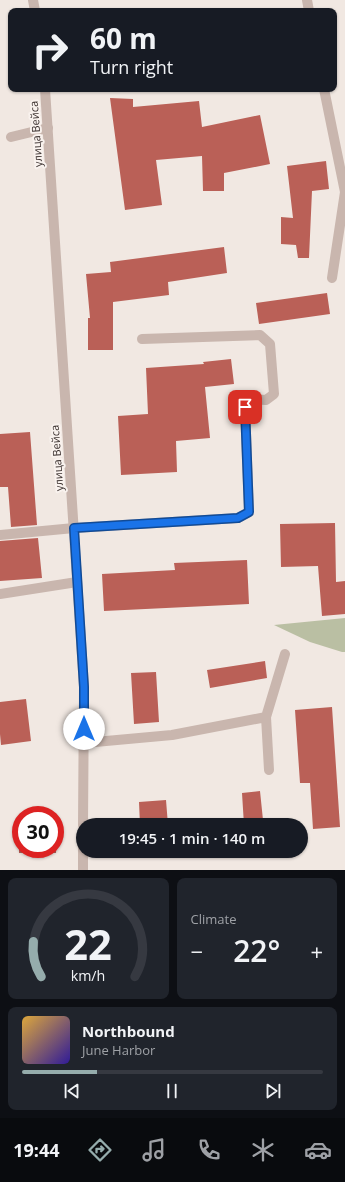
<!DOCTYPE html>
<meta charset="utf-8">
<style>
body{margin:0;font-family:"Open Sans",sans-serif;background:#20242c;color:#f1f3f6;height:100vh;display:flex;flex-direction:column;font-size:15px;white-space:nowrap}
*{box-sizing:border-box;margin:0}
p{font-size:13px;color:#9ea1a6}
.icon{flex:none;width:22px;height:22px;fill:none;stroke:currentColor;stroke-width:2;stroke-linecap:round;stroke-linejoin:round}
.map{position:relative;height:870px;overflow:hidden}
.details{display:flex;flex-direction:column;gap:8px;padding:8px;background:#0d0f14;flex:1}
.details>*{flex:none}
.hud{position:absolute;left:8px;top:8px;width:329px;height:84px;border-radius:8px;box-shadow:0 1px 3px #0004;background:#171b24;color:#f1f3f6;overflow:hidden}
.speed{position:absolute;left:12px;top:806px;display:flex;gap:8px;font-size:20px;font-weight:700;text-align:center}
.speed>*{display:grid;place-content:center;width:52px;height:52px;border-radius:50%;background:#171b24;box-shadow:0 1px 3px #0004;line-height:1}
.speed .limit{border:6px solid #d22;background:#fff;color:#111}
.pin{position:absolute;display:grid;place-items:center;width:34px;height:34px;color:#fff;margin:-17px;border-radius:8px;box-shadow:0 2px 6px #0006}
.me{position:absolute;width:44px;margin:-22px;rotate:0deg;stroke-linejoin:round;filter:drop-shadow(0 0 3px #0008)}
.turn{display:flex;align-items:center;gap:14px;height:84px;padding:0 16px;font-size:18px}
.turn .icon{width:52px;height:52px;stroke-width:2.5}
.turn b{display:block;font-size:28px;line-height:34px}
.big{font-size:30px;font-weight:600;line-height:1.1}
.details .card{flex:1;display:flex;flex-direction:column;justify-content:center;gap:6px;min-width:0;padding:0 14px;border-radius:8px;background:#20242c}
.details .dial{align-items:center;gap:0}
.dial svg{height:104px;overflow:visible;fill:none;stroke:#363941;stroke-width:7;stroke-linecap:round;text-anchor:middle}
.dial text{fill:#f1f3f6;stroke:none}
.song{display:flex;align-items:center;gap:12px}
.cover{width:48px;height:48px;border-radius:6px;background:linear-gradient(135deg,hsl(40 70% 55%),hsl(250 70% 35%))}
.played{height:4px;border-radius:2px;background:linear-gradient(90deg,#95acac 25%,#363941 25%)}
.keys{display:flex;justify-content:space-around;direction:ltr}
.heat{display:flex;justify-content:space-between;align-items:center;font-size:22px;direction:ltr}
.details .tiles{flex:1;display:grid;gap:8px;grid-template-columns:1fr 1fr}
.card:last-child{grid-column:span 2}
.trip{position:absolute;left:76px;top:818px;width:232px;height:40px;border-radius:20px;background:#171b24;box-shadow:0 1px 3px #0004;font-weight:600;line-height:40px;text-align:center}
.dock{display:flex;height:64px;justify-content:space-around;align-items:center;background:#090b0e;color:#9ea1a6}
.dock .icon{width:28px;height:28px}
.dock .selected{color:#95acac}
.dock b{font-size:18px;color:#f1f3f6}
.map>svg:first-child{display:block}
.green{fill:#babfa3}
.building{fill:#ba6057}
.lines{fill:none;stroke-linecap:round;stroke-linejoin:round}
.service{stroke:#c9b6ae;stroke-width:10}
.minor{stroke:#c9b6ae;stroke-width:10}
.route-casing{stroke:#114b97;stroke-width:10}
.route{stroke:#1a73e8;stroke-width:7}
.labels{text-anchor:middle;stroke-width:4;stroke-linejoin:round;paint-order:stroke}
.street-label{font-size:11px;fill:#382e2c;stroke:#f9f2ee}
</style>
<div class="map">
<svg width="345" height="870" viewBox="0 0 345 870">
<rect width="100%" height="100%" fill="#f1e8e2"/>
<path class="green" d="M 345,618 L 345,652 L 342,652 L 310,642 L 274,625 Z"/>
<path class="building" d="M 110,98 L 133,99 L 133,107 L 199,101 L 202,127 L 260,115 L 270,164 L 224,173 L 224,191 L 203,191 L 202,156 L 156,160 L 162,205 L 125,210 Z
M 326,161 L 329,189 L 312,191 L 309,258 L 298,258 L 296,245 L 281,244 L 281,217 L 293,218 L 287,166 Z
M 224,247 L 227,273 L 168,282 L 169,295 L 113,302 L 113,350 L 88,350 L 88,318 L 90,318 L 86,274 L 111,272 L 110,262 Z
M 327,293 L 330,314 L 259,324 L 256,303 Z
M 231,359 L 234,384 L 205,387 L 210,438 L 176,441 L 177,472 L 121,475 L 118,416 L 148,414 L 146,368 L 204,364 L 203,362 Z
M 30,432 L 37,525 L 11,527 L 8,487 L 0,487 L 0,434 Z
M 335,523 L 336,582 L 345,581 L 345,614 L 322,616 L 318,566 L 281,567 L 280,524 Z
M 38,538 L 42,578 L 0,581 L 0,541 Z
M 247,560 L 249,604 L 104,611 L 102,574 L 175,570 L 174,563 Z
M 265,661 L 267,678 L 210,688 L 207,670 Z
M 156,672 L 159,722 L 134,724 L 131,673 Z
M 26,699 L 31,741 L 1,745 L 0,734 L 0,702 Z
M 332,707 L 340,827 L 313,829 L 310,783 L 300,783 L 295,710 Z
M 260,791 L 263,820 L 272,820 L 273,825 L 244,825 L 242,793 Z
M 166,800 L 168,825 L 140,825 L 139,802 Z
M 19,825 L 21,825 L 21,849 L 55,849 L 55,825 L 57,825 L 56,853 L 19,853 Z"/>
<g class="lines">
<path class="service" d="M 11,137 L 48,128
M 0,535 L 74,528 L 238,518 L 249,512 L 245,407 L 249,399 L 266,400 L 274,394 L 270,344 L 260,335 L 142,339
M 0,594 L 77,582
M 84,743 L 172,735 L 266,717
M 269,770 L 266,717 L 285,654"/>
<path class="minor" d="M 33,0 L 35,11
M 307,0 L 309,11
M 45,89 L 84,687 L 83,825
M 324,89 L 345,192 L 332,278
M 83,870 L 83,834"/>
</g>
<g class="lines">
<g class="route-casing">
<path id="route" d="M 84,729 L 84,687 L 74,528 L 238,518 L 249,512 L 245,407"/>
</g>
<use href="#route" class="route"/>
</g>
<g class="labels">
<g class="street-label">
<text transform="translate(36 134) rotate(-94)" y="4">улица Вейса</text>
<text transform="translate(57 458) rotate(-94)" y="4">улица Вейса</text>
</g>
</g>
</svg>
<div class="speed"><div class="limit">30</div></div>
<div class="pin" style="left:245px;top:407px;background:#d93025"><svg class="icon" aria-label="arrive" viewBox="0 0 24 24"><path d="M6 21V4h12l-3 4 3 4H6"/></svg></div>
<svg class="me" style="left:84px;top:729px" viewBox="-20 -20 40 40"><circle r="19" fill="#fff"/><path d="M0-13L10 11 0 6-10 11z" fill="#1a73e8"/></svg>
<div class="trip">19:45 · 1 min · 140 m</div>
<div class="hud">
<div class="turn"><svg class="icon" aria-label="right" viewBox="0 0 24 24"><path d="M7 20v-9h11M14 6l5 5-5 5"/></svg><div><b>60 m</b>Turn right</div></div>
</div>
</div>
<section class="details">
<div class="tiles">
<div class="card dial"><svg viewBox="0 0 100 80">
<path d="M14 69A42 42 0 1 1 86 69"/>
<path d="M14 69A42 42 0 0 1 8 42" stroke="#95acac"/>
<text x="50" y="56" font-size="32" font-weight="700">22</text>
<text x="50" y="72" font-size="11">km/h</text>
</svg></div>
<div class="card"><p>Climate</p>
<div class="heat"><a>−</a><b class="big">22°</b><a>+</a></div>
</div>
<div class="card">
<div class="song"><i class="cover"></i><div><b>Northbound</b><p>June Harbor</p></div></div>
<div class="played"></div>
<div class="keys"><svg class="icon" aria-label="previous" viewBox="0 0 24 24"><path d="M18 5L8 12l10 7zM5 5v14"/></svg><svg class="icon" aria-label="pause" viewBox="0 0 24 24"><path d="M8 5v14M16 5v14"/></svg><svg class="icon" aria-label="next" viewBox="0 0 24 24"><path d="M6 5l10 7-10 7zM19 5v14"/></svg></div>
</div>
</div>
</section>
<nav class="dock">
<b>19:44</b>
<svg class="icon selected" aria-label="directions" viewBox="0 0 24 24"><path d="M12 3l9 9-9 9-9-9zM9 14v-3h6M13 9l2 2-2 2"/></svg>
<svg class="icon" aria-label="music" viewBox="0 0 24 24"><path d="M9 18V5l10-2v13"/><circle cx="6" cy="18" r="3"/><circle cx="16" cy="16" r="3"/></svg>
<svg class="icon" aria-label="phone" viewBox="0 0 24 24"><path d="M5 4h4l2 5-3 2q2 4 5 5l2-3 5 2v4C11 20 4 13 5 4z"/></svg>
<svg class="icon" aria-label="climate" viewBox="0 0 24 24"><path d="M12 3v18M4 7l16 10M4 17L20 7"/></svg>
<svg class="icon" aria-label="car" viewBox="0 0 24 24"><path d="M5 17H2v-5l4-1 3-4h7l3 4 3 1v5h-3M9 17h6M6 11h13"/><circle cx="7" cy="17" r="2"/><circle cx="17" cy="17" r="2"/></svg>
</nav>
